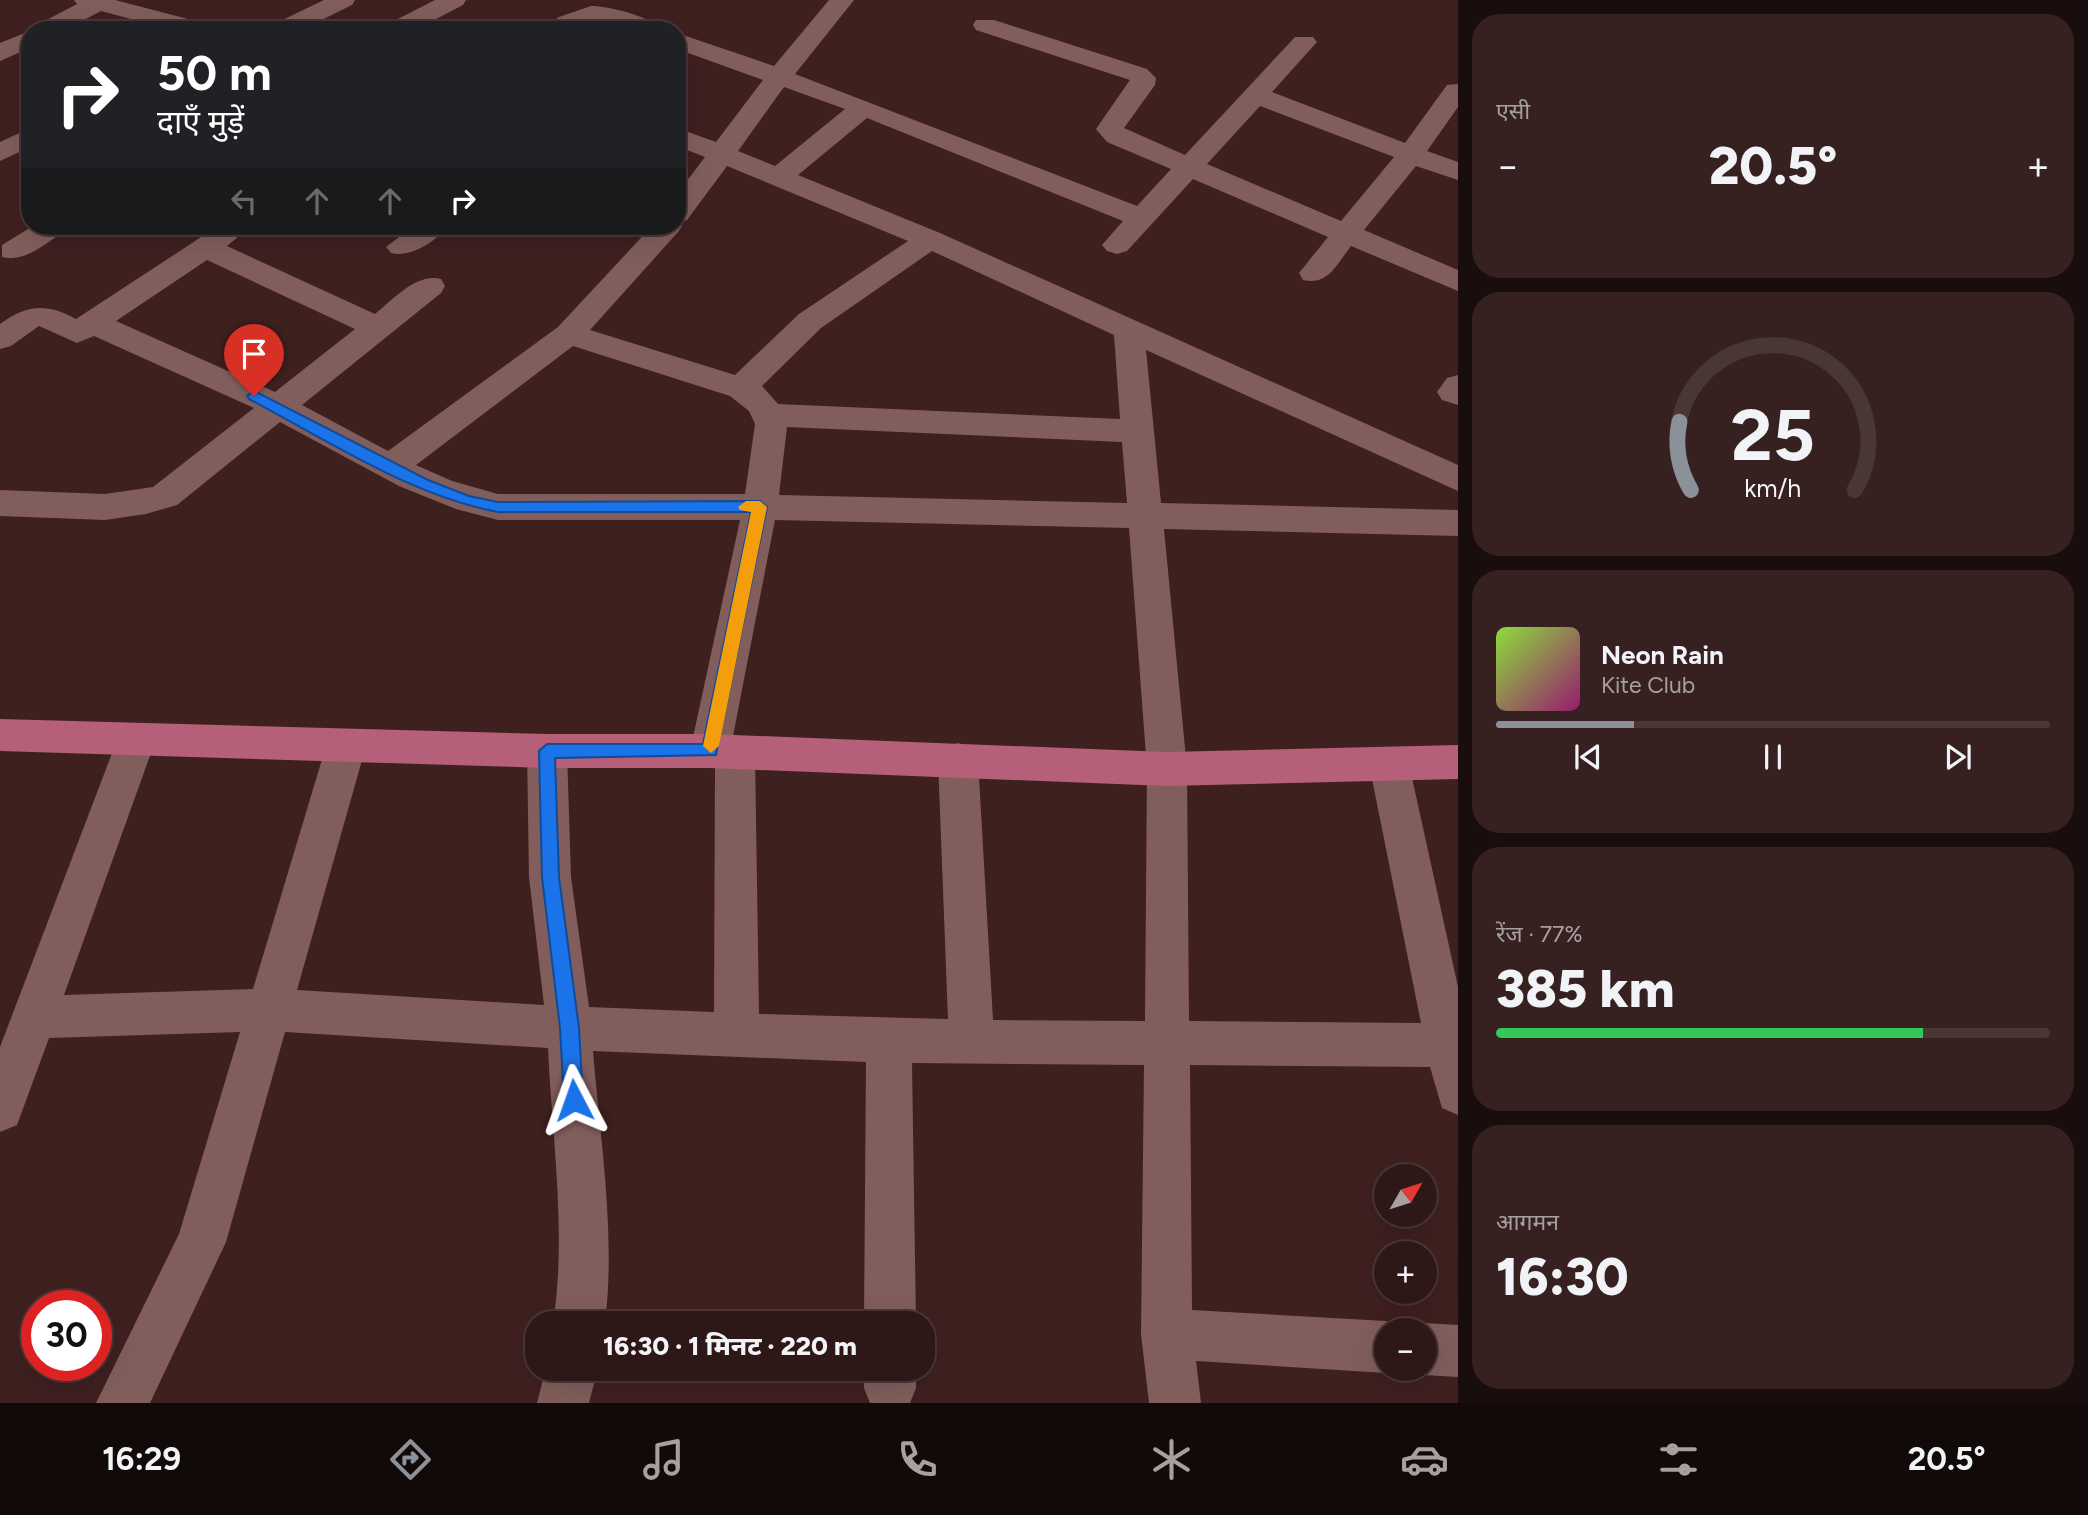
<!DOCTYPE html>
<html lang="hi">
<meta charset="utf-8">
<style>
body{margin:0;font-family:Figtree,"Noto Sans Devanagari",sans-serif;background:#362120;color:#f1f3f6;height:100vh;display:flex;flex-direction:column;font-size:26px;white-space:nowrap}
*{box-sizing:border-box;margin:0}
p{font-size:23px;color:#a7a0a1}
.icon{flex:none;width:38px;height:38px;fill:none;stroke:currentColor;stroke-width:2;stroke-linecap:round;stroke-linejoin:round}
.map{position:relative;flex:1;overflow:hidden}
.side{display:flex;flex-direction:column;gap:14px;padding:14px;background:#190d0d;width:630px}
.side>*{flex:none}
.banner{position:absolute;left:21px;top:21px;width:665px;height:214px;border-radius:28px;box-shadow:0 7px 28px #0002,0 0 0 2px #493736;background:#202124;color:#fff;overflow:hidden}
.needle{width:46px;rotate:51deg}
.controls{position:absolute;left:1374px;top:1164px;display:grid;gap:14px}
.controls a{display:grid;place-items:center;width:63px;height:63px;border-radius:50%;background:#2e1817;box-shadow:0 7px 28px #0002,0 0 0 2px #493736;font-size:35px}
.speed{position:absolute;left:21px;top:1290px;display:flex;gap:14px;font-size:35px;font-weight:700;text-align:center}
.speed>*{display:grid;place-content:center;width:91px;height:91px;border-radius:50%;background:#2e1817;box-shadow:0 7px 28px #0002,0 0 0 2px #493736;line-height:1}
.speed .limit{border:10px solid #d22;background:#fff;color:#111}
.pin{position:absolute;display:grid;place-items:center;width:60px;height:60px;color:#fff;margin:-72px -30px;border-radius:50% 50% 50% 0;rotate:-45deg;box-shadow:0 0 7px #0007}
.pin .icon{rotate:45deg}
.me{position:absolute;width:77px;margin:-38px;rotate:356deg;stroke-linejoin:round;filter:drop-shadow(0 0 5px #0008)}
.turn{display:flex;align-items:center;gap:24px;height:147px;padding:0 21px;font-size:32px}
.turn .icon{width:91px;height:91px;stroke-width:2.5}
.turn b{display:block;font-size:49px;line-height:60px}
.lanes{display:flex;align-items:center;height:66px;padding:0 21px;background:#0003;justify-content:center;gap:35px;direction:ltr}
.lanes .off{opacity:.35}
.big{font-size:52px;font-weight:800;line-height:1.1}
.side .card{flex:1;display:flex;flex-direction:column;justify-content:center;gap:10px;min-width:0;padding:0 24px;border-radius:28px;background:#362120}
.side .dial{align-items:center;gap:0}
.dial svg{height:182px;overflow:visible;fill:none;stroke:#493736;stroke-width:7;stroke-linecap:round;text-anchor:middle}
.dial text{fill:#f1f3f6;stroke:none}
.song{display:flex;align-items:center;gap:21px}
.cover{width:84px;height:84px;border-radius:10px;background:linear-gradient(135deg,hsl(90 70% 55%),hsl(320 70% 35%))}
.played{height:7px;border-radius:4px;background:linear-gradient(90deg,#8c9099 25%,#493736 25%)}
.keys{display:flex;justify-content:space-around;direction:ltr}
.heat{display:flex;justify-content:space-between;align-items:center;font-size:38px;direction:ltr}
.charge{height:10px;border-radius:5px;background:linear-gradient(90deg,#34c759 77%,#493736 0)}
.trip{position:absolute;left:525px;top:1311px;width:410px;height:70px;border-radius:28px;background:#2e1817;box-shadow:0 7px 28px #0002,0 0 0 2px #493736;font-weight:800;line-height:70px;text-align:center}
.dock{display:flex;height:112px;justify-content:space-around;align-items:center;background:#120a09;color:#a7a0a1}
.dock .icon{width:49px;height:49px}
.dock .active{color:#8c9099}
.dock b{font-size:32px;color:#f1f3f6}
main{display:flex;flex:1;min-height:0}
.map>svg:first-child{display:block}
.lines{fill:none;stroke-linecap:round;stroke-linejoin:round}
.minor{fill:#815e5c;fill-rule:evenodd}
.major{fill:#b55f78;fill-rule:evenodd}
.route{fill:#1a73e8;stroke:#114b97;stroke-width:2}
.slow{fill:#f59e0b}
</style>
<main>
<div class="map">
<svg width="1458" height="1403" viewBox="0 0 1458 1403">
<rect width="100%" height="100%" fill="#3e201f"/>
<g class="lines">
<path class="minor" d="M 74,0 L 115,0 L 211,25 L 214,30 L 172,30 L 101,11 L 65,30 L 34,30 L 37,25 L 77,4 Z
M 324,0 L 355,0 L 352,5 L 301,30 L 269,30 L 272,25 Z
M 435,0 L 466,0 L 463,5 L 415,30 L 383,30 L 386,25 Z
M 829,0 L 854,0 L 795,74 L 1137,206 L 1171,169 L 1107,142 L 1096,129 L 1130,80 L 976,30 L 973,25 L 976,20 L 994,20 L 1147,69 L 1156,78 L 1155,85 L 1124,128 L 1185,155 L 1295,37 L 1313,37 L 1317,42 L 1272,92 L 1405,143 L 1447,85 L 1458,84 L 1458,107 L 1427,151 L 1458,162 L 1458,180 L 1416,166 L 1364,230 L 1458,270 L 1458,291 L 1351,246 C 1337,264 1328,286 1303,280 L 1299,273 L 1328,237 L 1193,179 L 1127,251 L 1117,254 L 1107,251 L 1102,245 L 1123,221 L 867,118 L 798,175 L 940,233 L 1458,465 L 1458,491 L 1146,350 L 1161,503 L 1458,510 L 1458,536 L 1164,529 L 1187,769 L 1189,1021 L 1421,1023 L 1369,764 L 1375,752 L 1389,747 L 1403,752 L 1409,764 L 1458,987 L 1458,1115 L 1442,1108 L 1430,1067 L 1190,1065 L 1192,1310 L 1386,1321 L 1405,1330 L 1386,1330 L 1386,1368 L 1396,1368 L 1386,1373 L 1196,1361 L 1201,1403 L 1149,1403 L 1141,1334 L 1144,1065 L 912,1063 L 916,1323 L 864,1323 L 866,1062 L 593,1051 C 600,1139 616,1234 605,1323 L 553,1323 C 567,1234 552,1138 548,1048 L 285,1032 L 226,1242 L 150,1403 L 96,1403 L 179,1234 L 240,1032 L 49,1038 L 17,1125 L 0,1132 L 0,1047 L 122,727 L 136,723 L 150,727 L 156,739 L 64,995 L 253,989 L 326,746 L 332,734 L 346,729 L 360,734 L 366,746 L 297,990 L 544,1005 L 529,877 L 527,751 L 533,739 L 547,734 L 561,739 L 567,751 L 571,877 L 589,1007 L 714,1012 L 715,766 L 710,768 L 696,763 L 690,751 L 740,520 L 498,520 L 456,509 L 399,486 L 280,422 L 177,505 L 146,514 L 105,520 L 0,516 L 0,490 L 105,494 L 153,487 L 254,408 L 94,336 L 77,343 L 39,326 L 11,346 L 0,349 L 0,324 C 27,304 47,303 76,319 L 218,226 L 251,226 L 227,246 L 375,314 C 394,299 416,273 441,279 L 445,286 L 441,293 L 302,405 L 388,451 L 558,327 L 652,226 L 677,226 L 677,194 L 705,157 L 677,146 L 677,128 L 716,142 L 763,80 L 677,49 L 677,33 L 774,66 ZM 784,87 L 845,109 L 775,166 L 738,151 ZM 1260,106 L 1394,157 L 1341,221 L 1207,164 ZM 727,166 L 908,241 L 799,314 L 735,375 L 590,330 L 678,232 L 682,226 L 680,222 L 687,220 ZM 932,251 L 1114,335 L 1120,419 L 778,404 L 762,386 L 821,328 ZM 207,260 L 355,329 L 275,392 L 116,321 ZM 573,346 L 730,396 L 749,411 L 755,424 L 745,494 L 498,494 L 452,481 L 416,465 ZM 787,427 L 1122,442 L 1127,503 L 779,495 ZM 775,520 L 1129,528 L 1147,769 L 1145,1021 L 993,1020 L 978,760 L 972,748 L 958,743 L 944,748 L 938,760 L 948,1019 L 759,1014 L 755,752 L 749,740 L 733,736 Z
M 591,6 C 608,6 651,16 661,30 L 627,30 L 600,21 L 589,22 L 571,30 L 540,30 L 559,17 Z
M 30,31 L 30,48 L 0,61 L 0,43 Z
M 30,128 L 30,147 L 0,161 L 0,142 Z
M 33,226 L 67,226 L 63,232 C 45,244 24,263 2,257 L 2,245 Z
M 414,226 L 447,226 C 436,242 410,258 391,253 L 386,247 Z
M 1458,375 L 1458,405 L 1442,400 L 1437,392 L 1447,378 Z
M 1424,1323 L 1458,1325 L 1458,1377 L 1424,1375 L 1409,1368 L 1424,1368 L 1424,1330 L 1408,1330 Z
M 546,1368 L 598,1368 L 589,1403 L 537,1403 Z
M 864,1368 L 916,1368 L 916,1388 L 910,1403 L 870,1403 L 864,1388 Z"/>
<path class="major" d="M 0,719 L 547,734 L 710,734 L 1167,752 L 1458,745 L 1458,779 L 1167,786 L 710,768 L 547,768 L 0,751 Z"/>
</g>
<path class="route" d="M 254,391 L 428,480 L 469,496 L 498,502 L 760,501 L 767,507 L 716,755 L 555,758 L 559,877 L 579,1028 L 583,1100 L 581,1106 L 574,1109 L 567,1106 L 564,1100 L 560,1028 L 542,877 L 539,751 L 547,744 L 703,744 L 751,512 L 498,512 C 411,496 327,440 249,399 L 247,396 Z"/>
<path class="slow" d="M 760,501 L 767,507 L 719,746 L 711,753 L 703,746 L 751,512 L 740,510 L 738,507 L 746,501 Z"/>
</svg>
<div class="controls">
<a><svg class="needle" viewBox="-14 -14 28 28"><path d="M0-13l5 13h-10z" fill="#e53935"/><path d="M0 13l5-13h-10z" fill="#a7a0a1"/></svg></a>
<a>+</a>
<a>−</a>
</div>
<div class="speed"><div class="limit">30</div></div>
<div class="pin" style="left:254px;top:396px;background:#d93025"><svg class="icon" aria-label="arrive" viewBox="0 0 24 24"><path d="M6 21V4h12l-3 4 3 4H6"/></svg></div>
<svg class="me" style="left:574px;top:1100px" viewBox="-20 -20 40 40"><path d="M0-17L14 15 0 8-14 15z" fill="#1a73e8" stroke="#fff" stroke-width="4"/></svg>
<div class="trip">16:30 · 1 मिनट · 220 m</div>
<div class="banner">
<div class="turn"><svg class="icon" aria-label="right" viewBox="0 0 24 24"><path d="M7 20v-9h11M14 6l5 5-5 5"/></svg><div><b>50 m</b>दाएँ मुड़ें</div></div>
<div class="lanes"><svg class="icon off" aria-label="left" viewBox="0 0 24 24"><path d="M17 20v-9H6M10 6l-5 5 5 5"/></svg><svg class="icon off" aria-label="ahead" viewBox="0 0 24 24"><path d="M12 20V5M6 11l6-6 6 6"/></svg><svg class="icon off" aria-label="ahead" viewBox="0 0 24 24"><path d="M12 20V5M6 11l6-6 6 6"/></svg><svg class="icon" aria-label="right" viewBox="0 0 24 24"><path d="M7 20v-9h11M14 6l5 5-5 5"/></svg></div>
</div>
</div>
<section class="side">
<div class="card"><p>एसी</p>
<div class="heat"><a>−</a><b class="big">20.5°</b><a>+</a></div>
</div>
<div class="card dial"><svg viewBox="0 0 100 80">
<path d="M14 69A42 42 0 1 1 86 69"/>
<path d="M14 69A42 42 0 0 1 9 39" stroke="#8c9099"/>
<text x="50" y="56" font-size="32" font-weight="700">25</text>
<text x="50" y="72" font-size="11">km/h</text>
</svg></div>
<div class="card">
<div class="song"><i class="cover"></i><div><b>Neon Rain</b><p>Kite Club</p></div></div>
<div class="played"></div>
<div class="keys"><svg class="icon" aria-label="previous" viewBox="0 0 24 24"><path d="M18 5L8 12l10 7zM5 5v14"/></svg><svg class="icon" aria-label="pause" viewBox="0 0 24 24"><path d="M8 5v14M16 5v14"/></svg><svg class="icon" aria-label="next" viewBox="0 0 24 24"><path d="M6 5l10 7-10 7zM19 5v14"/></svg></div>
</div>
<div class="card"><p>रेंज · 77%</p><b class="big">385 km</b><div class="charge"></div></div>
<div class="card"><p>आगमन</p><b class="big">16:30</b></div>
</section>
</main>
<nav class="dock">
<b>16:29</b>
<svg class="icon active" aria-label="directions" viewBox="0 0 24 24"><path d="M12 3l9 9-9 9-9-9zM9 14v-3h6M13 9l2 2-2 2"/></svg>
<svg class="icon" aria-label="music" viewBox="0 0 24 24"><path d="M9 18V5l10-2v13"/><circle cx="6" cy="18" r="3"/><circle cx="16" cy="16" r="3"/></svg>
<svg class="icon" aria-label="phone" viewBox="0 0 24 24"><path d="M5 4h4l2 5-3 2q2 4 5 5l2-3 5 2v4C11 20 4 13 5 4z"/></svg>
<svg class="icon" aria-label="climate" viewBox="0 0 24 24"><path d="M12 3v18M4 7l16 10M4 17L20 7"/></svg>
<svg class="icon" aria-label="car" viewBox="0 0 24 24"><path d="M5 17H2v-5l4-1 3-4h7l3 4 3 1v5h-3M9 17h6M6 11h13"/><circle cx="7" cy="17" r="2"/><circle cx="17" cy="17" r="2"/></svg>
<svg class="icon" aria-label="filters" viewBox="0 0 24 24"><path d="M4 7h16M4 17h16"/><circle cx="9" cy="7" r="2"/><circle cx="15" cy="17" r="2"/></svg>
<b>20.5°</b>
</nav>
